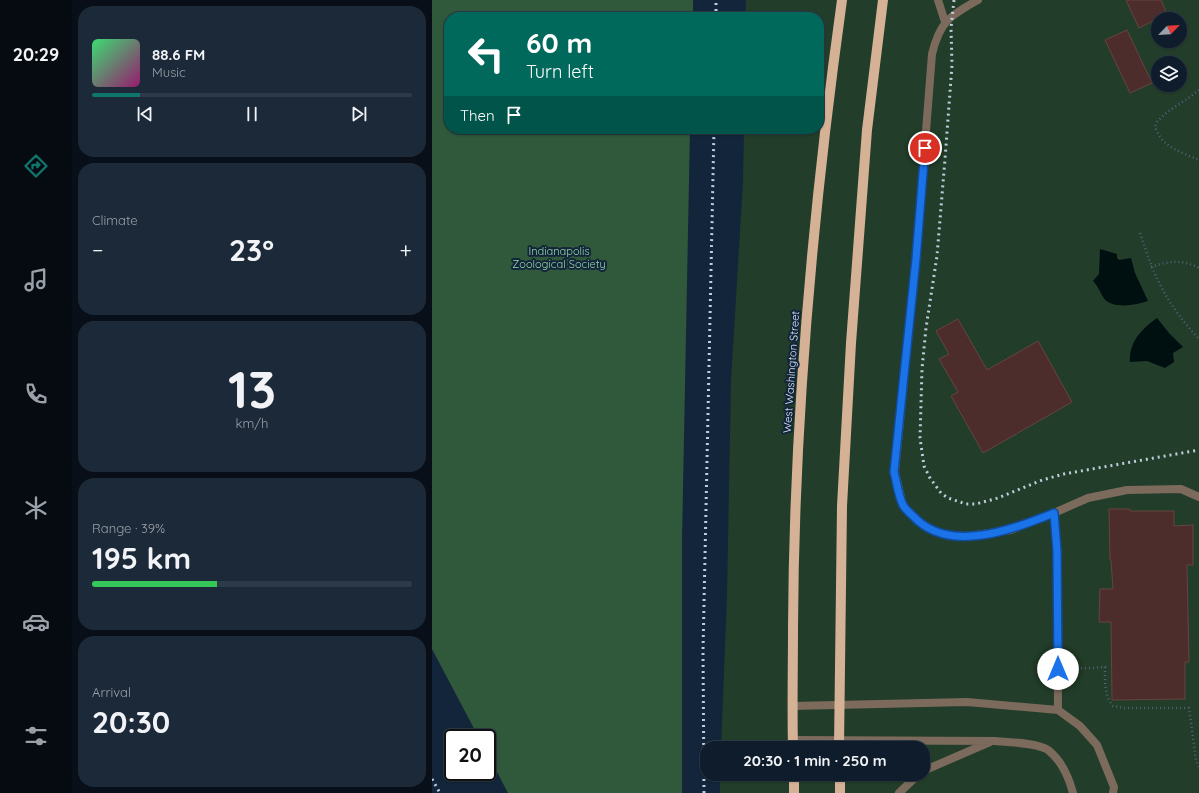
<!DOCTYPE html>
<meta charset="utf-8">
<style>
body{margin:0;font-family:Quicksand,sans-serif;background:#1c2938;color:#f1f3f6;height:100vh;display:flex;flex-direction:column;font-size:15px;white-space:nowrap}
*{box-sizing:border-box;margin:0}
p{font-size:13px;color:#9ba1a9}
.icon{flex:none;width:22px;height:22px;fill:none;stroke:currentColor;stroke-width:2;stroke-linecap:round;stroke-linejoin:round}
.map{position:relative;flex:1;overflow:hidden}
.drawer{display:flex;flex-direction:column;gap:6px;padding:6px;background:#080f18;width:360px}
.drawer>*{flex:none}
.guide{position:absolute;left:12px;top:12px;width:380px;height:122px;border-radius:16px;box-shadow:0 1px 3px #0004,0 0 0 1px #2e3a48;background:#00695c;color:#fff;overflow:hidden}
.needle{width:26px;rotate:65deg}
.fabs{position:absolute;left:719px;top:12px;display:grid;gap:8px}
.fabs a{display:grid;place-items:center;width:36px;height:36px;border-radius:50%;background:#0e1c2c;box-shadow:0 1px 3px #0004,0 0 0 1px #2e3a48;font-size:20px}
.speed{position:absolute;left:12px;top:729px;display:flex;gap:8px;font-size:20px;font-weight:700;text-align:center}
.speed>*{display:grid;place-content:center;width:52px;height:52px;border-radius:50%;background:#0e1c2c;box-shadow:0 1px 3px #0004,0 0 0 1px #2e3a48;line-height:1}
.speed .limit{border:2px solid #111;border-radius:6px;background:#fff;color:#111}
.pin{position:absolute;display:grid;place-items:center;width:34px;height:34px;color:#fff;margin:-17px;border:2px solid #fff;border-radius:50%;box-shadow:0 1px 4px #0007}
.me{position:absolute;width:44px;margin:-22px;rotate:0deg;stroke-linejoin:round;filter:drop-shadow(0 0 3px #0008)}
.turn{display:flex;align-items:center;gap:14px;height:84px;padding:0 16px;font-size:18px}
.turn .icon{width:52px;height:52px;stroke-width:2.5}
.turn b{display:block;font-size:28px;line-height:34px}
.then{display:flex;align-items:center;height:38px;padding:0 16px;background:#0003;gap:8px;font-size:15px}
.big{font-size:30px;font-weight:700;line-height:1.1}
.drawer .card{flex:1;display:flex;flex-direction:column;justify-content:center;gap:6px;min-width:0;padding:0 14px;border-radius:16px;background:#1c2938}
.drawer .dial{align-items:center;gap:0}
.dial b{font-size:52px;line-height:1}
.song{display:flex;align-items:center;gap:12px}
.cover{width:48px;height:48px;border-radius:6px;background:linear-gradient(135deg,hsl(140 70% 55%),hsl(320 70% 35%))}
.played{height:4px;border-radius:2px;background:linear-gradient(90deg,#0f766e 15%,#2e3a48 15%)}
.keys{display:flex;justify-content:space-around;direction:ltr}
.heat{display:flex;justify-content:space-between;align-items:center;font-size:22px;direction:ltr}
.charge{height:6px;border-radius:3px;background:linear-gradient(90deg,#34c759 39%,#2e3a48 0)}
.trip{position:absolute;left:268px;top:741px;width:230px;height:40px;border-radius:16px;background:#0e1c2c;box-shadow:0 1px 3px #0004,0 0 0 1px #2e3a48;font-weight:700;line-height:40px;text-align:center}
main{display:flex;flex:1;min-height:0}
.tab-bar{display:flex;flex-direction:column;width:72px;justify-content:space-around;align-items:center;background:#060b12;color:#9ba1a9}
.tab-bar .icon{width:28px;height:28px}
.tab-bar .selected{color:#0f766e}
.tab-bar b{font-size:18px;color:#f1f3f6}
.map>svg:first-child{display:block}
.green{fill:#223d29;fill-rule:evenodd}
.forest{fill:#30583b}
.water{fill:#000f10}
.building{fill:#4d2d2b;stroke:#664441}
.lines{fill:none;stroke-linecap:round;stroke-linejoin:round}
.path{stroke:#516275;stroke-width:2.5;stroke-dasharray:1 3;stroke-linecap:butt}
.lane{stroke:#7c6a5d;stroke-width:8}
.primary{stroke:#d5b196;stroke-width:10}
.rail{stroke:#bfccdb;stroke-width:3;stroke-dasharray:2 4;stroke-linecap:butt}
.route-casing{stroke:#114b97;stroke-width:10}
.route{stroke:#1a73e8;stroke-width:7}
.labels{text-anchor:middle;stroke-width:4;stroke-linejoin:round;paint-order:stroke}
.park-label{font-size:11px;fill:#95d6a5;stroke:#12253a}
.street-label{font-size:11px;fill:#dfebf9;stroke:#12253a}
</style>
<main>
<nav class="tab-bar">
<b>20:29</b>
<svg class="icon selected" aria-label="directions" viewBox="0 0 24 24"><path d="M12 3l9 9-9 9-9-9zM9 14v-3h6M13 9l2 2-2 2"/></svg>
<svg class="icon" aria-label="music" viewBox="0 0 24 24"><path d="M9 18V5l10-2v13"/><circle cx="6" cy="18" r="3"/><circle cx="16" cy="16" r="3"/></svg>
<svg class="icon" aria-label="phone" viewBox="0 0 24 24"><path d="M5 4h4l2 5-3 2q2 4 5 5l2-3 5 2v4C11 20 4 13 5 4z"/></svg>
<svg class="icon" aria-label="climate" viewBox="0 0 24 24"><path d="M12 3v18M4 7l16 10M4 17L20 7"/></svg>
<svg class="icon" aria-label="car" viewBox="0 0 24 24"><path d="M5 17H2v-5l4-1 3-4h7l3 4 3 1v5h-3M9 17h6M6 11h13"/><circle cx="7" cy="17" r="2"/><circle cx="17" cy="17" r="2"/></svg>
<svg class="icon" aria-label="filters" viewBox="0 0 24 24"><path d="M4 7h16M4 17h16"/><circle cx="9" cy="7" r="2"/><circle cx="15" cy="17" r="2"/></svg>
</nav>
<section class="drawer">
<div class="card">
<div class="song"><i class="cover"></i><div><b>88.6 FM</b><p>Music</p></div></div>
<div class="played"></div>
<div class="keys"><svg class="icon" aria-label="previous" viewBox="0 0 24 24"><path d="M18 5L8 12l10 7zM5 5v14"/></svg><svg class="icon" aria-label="pause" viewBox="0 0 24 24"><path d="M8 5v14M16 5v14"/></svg><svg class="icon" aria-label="next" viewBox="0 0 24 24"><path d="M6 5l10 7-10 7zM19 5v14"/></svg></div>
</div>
<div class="card"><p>Climate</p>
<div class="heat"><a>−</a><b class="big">23°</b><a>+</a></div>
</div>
<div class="card dial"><b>13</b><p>km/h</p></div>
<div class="card"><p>Range · 39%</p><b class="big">195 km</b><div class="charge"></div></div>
<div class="card"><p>Arrival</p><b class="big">20:30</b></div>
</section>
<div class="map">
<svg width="767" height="793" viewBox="0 0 767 793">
<rect width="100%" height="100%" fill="#12253a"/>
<path class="green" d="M 314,0 L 767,0 L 767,793 L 288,793 L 288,774 L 491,774 L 491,748 L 289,748 L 295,595 L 299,381 L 311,181 L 312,129 L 387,129 L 387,17 L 313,17 ZM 726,19 L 748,19 L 748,41 L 726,41 ZM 726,63 L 748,63 L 748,85 L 726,85 Z"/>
<path class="forest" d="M 0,0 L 261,0 L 261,17 L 17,17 L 17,129 L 258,129 L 250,540 L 250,793 L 76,793 L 55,753 L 55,738 L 47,738 L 0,649 Z"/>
<path class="water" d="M 668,249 L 685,254 L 685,258 L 687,260 L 699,258 L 703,273 L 716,301 C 704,305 679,310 671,297 C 668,292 666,286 661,281 L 667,274 Z
M 725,318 L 737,333 L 751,347 L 741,353 L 742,362 L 733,368 L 715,361 L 698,362 C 697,341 710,329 725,318 Z"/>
<path class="building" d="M 694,0 L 729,0 L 735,14 L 707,28 Z
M 695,30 L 720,83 L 698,93 L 673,40 Z
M 526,319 L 555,370 L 606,341 L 640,402 L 551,453 L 519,396 L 526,392 L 507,359 L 517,354 L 504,331 Z
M 677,509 L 698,509 L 698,511 L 742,511 L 742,526 L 761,525 L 761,565 L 755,565 L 757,662 L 753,662 L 753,699 L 680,700 L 679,622 L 667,622 L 668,589 L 681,589 L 679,560 L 678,560 Z"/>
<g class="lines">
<path class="path" d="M 767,90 C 754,101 736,109 725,122 C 723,125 723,128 725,131 C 732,148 751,153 767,160
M 708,233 C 723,279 734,303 767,339
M 719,267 C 736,261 751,259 767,268
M 639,667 L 639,669 L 673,667 C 673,682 672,694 681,706 L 692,708 L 757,708 L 764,760 L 767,767"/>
<path class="lane" d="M 506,0 L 513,22
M 546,0 C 518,16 508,21 500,54 L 484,259 L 463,472 L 471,506 L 490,525 L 513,535 L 536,536 L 579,530 L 622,513 L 656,498 L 695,490 L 749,489 L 767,497
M 622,513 L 625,551 L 626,710
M 360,706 L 535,702 L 626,710 L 648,726 L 665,745 L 682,787 L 681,793
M 361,740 L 563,741 C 576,742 606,743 616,750 C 629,760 637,778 641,793
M 491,771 L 558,742
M 467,793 L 487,774"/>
<path class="primary" d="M 361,748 C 360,708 361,668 361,627 C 362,417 381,208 410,0
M 407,748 L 410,506 L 419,343 L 435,130 L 451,0
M 362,774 L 362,793
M 408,774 L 408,793"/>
<path class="rail" d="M 522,0 L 519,28 L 520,65 L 513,159 L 505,256 L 494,328 L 490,369 L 488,438 L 492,466 L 498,478 L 509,493 L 516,498 L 534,504 L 544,504 L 566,498 L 610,480 L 632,474 L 767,450
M 284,17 L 284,0
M 0,779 L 8,793
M 272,793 L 271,651 L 282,129"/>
</g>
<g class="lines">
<g class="route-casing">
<path id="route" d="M 493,148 L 484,259 L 462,472 C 465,483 466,495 471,505 C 473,509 478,513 481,516 C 517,555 581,529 622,513 L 625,551 L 626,669"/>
</g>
<use href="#route" class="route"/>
</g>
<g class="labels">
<g class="park-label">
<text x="127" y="255">Indianapolis<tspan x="127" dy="13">Zoological Society</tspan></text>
</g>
<g class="street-label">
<text transform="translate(359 372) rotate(-86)" y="4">West Washington Street</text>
</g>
</g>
</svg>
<div class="fabs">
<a><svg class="needle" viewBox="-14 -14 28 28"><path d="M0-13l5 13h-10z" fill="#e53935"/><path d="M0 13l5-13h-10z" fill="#9ba1a9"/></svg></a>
<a><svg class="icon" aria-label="layers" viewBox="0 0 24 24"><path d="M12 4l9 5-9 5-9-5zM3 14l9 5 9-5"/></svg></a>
</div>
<div class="speed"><div class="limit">20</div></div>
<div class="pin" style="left:493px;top:148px;background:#d93025"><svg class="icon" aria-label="arrive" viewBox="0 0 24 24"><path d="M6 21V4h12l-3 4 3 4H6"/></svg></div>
<svg class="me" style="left:626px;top:669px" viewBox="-20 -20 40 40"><circle r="19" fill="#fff"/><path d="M0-13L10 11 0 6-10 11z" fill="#1a73e8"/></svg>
<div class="trip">20:30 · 1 min · 250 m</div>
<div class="guide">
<div class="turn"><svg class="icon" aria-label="left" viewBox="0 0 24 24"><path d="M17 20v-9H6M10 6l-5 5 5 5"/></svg><div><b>60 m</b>Turn left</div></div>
<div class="then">Then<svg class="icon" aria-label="arrive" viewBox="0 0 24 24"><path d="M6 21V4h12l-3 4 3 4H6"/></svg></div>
</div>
</div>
</main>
